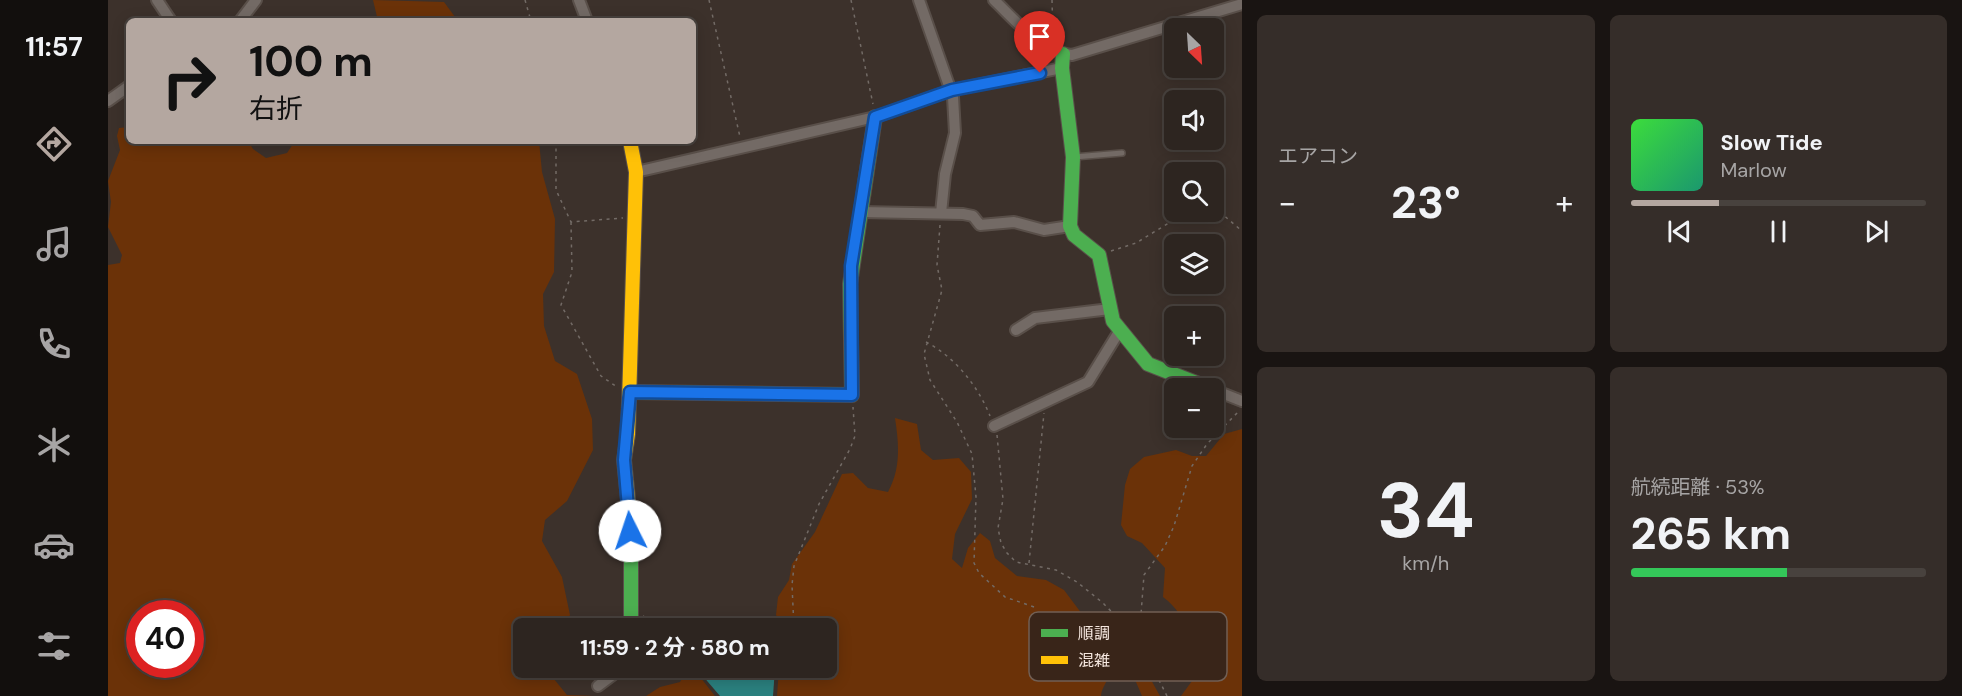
<!DOCTYPE html>
<html lang="ja">
<meta charset="utf-8">
<style>
body{margin:0;font-family:"DM Sans","Noto Sans JP",sans-serif;background:#352d29;color:#f1f3f6;height:100vh;display:flex;flex-direction:column;font-size:22px;white-space:nowrap}
*{box-sizing:border-box;margin:0}
p{font-size:20px;color:#a7a5a5}
.icon{flex:none;width:33px;height:33px;fill:none;stroke:currentColor;stroke-width:2;stroke-linecap:round;stroke-linejoin:round}
.map{position:relative;flex:1;overflow:hidden}
.drawer{display:flex;flex-direction:column;gap:15px;padding:15px;background:#191412;width:720px}
.drawer>*{flex:none}
.hud{position:absolute;left:18px;top:18px;width:570px;height:126px;border-radius:9px;box-shadow:0 3px 15px #0003,0 0 0 2px #48423e;background:#b4a7a0;color:#111;overflow:hidden}
.needle{width:39px;rotate:155deg}
.buttons{position:absolute;left:1056px;top:18px;display:grid;gap:12px}
.buttons a{display:grid;place-items:center;width:60px;height:60px;border-radius:9px;background:#2d2520;box-shadow:0 3px 15px #0003,0 0 0 2px #48423e;font-size:30px}
.speed{position:absolute;left:18px;top:600px;display:flex;gap:12px;font-size:30px;font-weight:700;text-align:center}
.speed>*{display:grid;place-content:center;width:78px;height:78px;border-radius:50%;background:#2d2520;box-shadow:0 3px 15px #0003,0 0 0 2px #48423e;line-height:1}
.speed .limit{border:9px solid #d22;background:#fff;color:#111}
.pin{position:absolute;display:grid;place-items:center;width:51px;height:51px;color:#fff;margin:-62px -26px;border-radius:50% 50% 50% 0;rotate:-45deg;box-shadow:0 0 6px #0007}
.pin .icon{rotate:45deg}
.me{position:absolute;width:66px;margin:-33px;rotate:356deg;stroke-linejoin:round;filter:drop-shadow(0 0 4px #0008)}
.turn{display:flex;align-items:center;gap:21px;height:126px;padding:0 24px;font-size:27px}
.turn .icon{width:78px;height:78px;stroke-width:2.5}
.turn b{display:block;font-size:42px;line-height:51px}
.big{font-size:45px;font-weight:700;line-height:1.1}
.drawer .widget{flex:1;display:flex;flex-direction:column;justify-content:center;gap:9px;min-width:0;padding:0 21px;border-radius:9px;background:#352d29}
.drawer .dial{align-items:center;gap:0}
.dial b{font-size:78px;line-height:1}
.song{display:flex;align-items:center;gap:18px}
.cover{width:72px;height:72px;border-radius:9px;background:linear-gradient(135deg,hsl(120 70% 55%),hsl(160 70% 35%))}
.played{height:6px;border-radius:3px;background:linear-gradient(90deg,#b4a7a0 30%,#48423e 30%)}
.keys{display:flex;justify-content:space-around;direction:ltr}
.heat{display:flex;justify-content:space-between;align-items:center;font-size:33px;direction:ltr}
.charge{height:9px;border-radius:4px;background:linear-gradient(90deg,#34c759 53%,#48423e 0)}
.drawer .tiles{flex:1;display:grid;gap:15px;grid-template-columns:repeat(2,1fr)}
.trip{position:absolute;left:405px;top:618px;width:324px;height:60px;border-radius:9px;background:#2d2520;box-shadow:0 3px 15px #0003,0 0 0 2px #48423e;font-weight:700;line-height:60px;text-align:center}
main{display:flex;flex:1;min-height:0}
.tabs{display:flex;flex-direction:column;width:108px;justify-content:space-around;align-items:center;background:#120f0d;color:#a7a5a5}
.tabs .icon{width:42px;height:42px}
.tabs .current{color:#b4a7a0}
.tabs b{font-size:27px;color:#f1f3f6}
.map>svg:first-child{display:block}
.green{fill:#6b3208;fill-rule:evenodd}
.water{fill:#2b817f}
.lines{fill:none;stroke-linecap:round;stroke-linejoin:round}
.lane-casing{stroke:#594f49;stroke-width:8}
.street-casing{stroke:#594f49;stroke-width:14}
.fast-casing{stroke:#594f49;stroke-width:16}
.slow-casing{stroke:#594f49;stroke-width:16}
.path{stroke:#736b66;stroke-width:1.5;stroke-dasharray:3 4.5;stroke-linecap:butt}
.lane{stroke:#736a65;stroke-width:5}
.street{stroke:#736a65;stroke-width:10}
.fast{stroke:#4caf50;stroke-width:14}
.slow{stroke:#ffc107;stroke-width:14}
.route-casing{stroke:#114b97;stroke-width:15}
.route{stroke:#1a73e8;stroke-width:10}
.key{fill:#392519;stroke:#715f54;stroke-width:1.5}
.key-label{font-size:16px;fill:#f5e7df}
</style>
<main>
<nav class="tabs">
<b>11:57</b>
<svg class="icon current" aria-label="directions" viewBox="0 0 24 24"><path d="M12 3l9 9-9 9-9-9zM9 14v-3h6M13 9l2 2-2 2"/></svg>
<svg class="icon" aria-label="music" viewBox="0 0 24 24"><path d="M9 18V5l10-2v13"/><circle cx="6" cy="18" r="3"/><circle cx="16" cy="16" r="3"/></svg>
<svg class="icon" aria-label="phone" viewBox="0 0 24 24"><path d="M5 4h4l2 5-3 2q2 4 5 5l2-3 5 2v4C11 20 4 13 5 4z"/></svg>
<svg class="icon" aria-label="climate" viewBox="0 0 24 24"><path d="M12 3v18M4 7l16 10M4 17L20 7"/></svg>
<svg class="icon" aria-label="car" viewBox="0 0 24 24"><path d="M5 17H2v-5l4-1 3-4h7l3 4 3 1v5h-3M9 17h6M6 11h13"/><circle cx="7" cy="17" r="2"/><circle cx="17" cy="17" r="2"/></svg>
<svg class="icon" aria-label="filters" viewBox="0 0 24 24"><path d="M4 7h16M4 17h16"/><circle cx="9" cy="7" r="2"/><circle cx="15" cy="17" r="2"/></svg>
</nav>
<div class="map">
<svg width="1134" height="696" viewBox="0 0 1134 696">
<rect width="100%" height="100%" fill="#3c312b"/>
<path class="green" d="M 265,0 L 336,2 L 350,21 L 270,21 Z
M 21,127 L 21,141 L 140,141 L 145,149 L 158,158 L 179,153 L 187,141 L 431,141 L 434,172 L 447,219 L 446,272 L 435,294 L 436,326 L 447,361 L 469,374 L 484,419 L 485,450 L 459,501 L 437,520 L 434,541 L 454,577 L 462,615 L 454,628 L 416,628 L 416,668 L 437,668 L 459,695 L 486,696 L 0,696 L 0,265 L 12,263 L 14,255 L 0,227 L 3,202 L 0,181 L 12,150 L 9,136 L 11,128 ZM 32,614 L 82,614 L 82,664 L 32,664 Z
M 787,418 L 809,424 L 813,450 L 825,460 L 851,458 L 863,472 L 864,499 L 847,534 L 844,559 L 854,568 L 860,548 L 872,533 L 882,541 L 887,558 L 909,576 L 938,580 L 956,590 L 974,614 L 977,634 L 1006,643 L 1014,652 C 1009,668 994,684 993,696 L 669,696 L 671,668 L 718,668 L 718,628 L 677,628 L 668,615 L 670,597 L 681,580 L 684,564 L 707,532 L 734,474 L 745,473 L 760,488 L 780,492 C 793,468 791,444 787,418 Z
M 1134,429 L 1134,696 L 1073,696 L 1092,670 C 1076,640 1084,619 1055,597 L 1057,568 L 1034,543 L 1019,536 L 1013,525 L 1017,485 L 1022,469 L 1036,457 L 1068,450 L 1084,456 L 1098,456 L 1116,434 Z
M 1025,658 L 1032,660 L 1052,696 L 1034,696 L 1025,675 Z
M 574,668 L 585,668 L 607,696 L 538,696 L 552,687 L 572,682 L 576,675 Z"/>
<path class="water" d="M 588,668 L 667,668 L 665,696 L 612,696 Z"/>
<g class="lines">
<g class="lane-casing">
<path id="lane" d="M 966,157 L 1014,153"/>
</g>
<g class="street-casing">
<path id="street" d="M 49,0 L 63,21
M 471,0 L 479,21
M 811,0 L 845,97 L 847,133 L 837,174 L 833,213
M 886,0 C 907,20 934,53 964,55 L 1134,4
M 132,21 L 148,0
M 0,101 L 21,86
M 528,172 L 767,117 L 844,90 L 954,68
M 753,212 L 855,214 L 865,216 L 872,225 L 906,222 L 936,230 L 962,226
M 908,330 L 927,318 L 1002,309
M 1106,390 L 1134,401
M 886,426 L 980,382 L 1012,330
M 490,686 L 514,668"/>
</g>
<g class="fast-casing">
<path id="fast" d="M 955,54 L 954,68 L 965,157 L 962,226 L 966,235 L 991,255 L 1005,321 L 1040,364 L 1101,388
M 522,392 L 744,395 L 742,284 L 767,117
M 520,499 L 523,531 L 523,628"/>
</g>
<g class="slow-casing">
<path id="slow" d="M 520,499 L 516,460 L 520,434 L 528,172 L 522,141"/>
</g>
<path class="path" d="M 417,0 L 423,21
M 601,0 L 632,137
M 743,0 L 765,104
M 944,0 L 945,38
M 448,141 L 448,190 L 463,222 L 515,218
M 1106,207 L 1134,231
M 463,222 L 464,272 L 453,305 L 493,376 L 509,387
M 832,225 L 829,265 L 834,290 L 816,354 L 822,380 L 849,422 L 864,454 L 868,497 L 866,563 L 871,573 L 897,597 L 929,608
M 1003,251 L 1028,243 L 1079,212
M 818,342 C 847,357 870,386 882,416
M 889,435 L 895,499 L 890,528 L 893,543 L 899,553 L 908,562 L 948,570 L 969,582 L 995,603 L 1031,640
M 921,563 L 936,413
M 535,616 L 551,626 L 561,627 L 644,623 L 666,628
M 686,628 L 684,585 L 686,566 L 711,504 L 742,449 L 747,436 L 745,407
M 1059,696 L 1031,640 L 1036,575 L 1057,546 L 1066,526 L 1084,466 L 1099,444 L 1131,411"/>
<use href="#lane" class="lane"/>
<use href="#street" class="street"/>
<use href="#fast" class="fast"/>
<use href="#slow" class="slow"/>
</g>
<g class="lines">
<g class="route-casing">
<path id="route" d="M 522,531 L 516,460 L 522,392 L 744,395 L 743,266 L 767,117 L 844,90 L 932,73"/>
</g>
<use href="#route" class="route"/>
</g>
<rect x="921" y="612" width="198" height="69" rx="9" class="key"/>
<rect x="933" y="629" width="27" height="8" fill="#4caf50"/>
<rect x="933" y="656" width="27" height="8" fill="#ffc107"/>
<g class="key-label">
<text x="970" y="639">順調</text>
<text x="970" y="666">混雑</text>
</g>
</svg>
<div class="buttons">
<a><svg class="needle" viewBox="-14 -14 28 28"><path d="M0-13l5 13h-10z" fill="#e53935"/><path d="M0 13l5-13h-10z" fill="#a7a5a5"/></svg></a>
<a><svg class="icon" aria-label="sound" viewBox="0 0 24 24"><path d="M4 9h4l5-4v14l-5-4H4zM17 9q2 3 0 6"/></svg></a>
<a><svg class="icon" aria-label="search" viewBox="0 0 24 24"><circle cx="10" cy="10" r="6"/><path d="M15 15l6 6"/></svg></a>
<a><svg class="icon" aria-label="layers" viewBox="0 0 24 24"><path d="M12 4l9 5-9 5-9-5zM3 14l9 5 9-5"/></svg></a>
<a>+</a>
<a>−</a>
</div>
<div class="speed"><div class="limit">40</div></div>
<div class="pin" style="left:932px;top:73px;background:#d93025"><svg class="icon" aria-label="arrive" viewBox="0 0 24 24"><path d="M6 21V4h12l-3 4 3 4H6"/></svg></div>
<svg class="me" style="left:522px;top:531px" viewBox="-20 -20 40 40"><circle r="19" fill="#fff"/><path d="M0-13L10 11 0 6-10 11z" fill="#1a73e8"/></svg>
<div class="trip">11:59 · 2 分 · 580 m</div>
<div class="hud">
<div class="turn"><svg class="icon" aria-label="right" viewBox="0 0 24 24"><path d="M7 20v-9h11M14 6l5 5-5 5"/></svg><div><b>100 m</b>右折</div></div>
</div>
</div>
<section class="drawer">
<div class="tiles">
<div class="widget"><p>エアコン</p>
<div class="heat"><a>−</a><b class="big">23°</b><a>+</a></div>
</div>
<div class="widget">
<div class="song"><i class="cover"></i><div><b>Slow Tide</b><p>Marlow</p></div></div>
<div class="played"></div>
<div class="keys"><svg class="icon" aria-label="previous" viewBox="0 0 24 24"><path d="M18 5L8 12l10 7zM5 5v14"/></svg><svg class="icon" aria-label="pause" viewBox="0 0 24 24"><path d="M8 5v14M16 5v14"/></svg><svg class="icon" aria-label="next" viewBox="0 0 24 24"><path d="M6 5l10 7-10 7zM19 5v14"/></svg></div>
</div>
<div class="widget dial"><b>34</b><p>km/h</p></div>
<div class="widget"><p>航続距離 · 53%</p><b class="big">265 km</b><div class="charge"></div></div>
</div>
</section>
</main>
